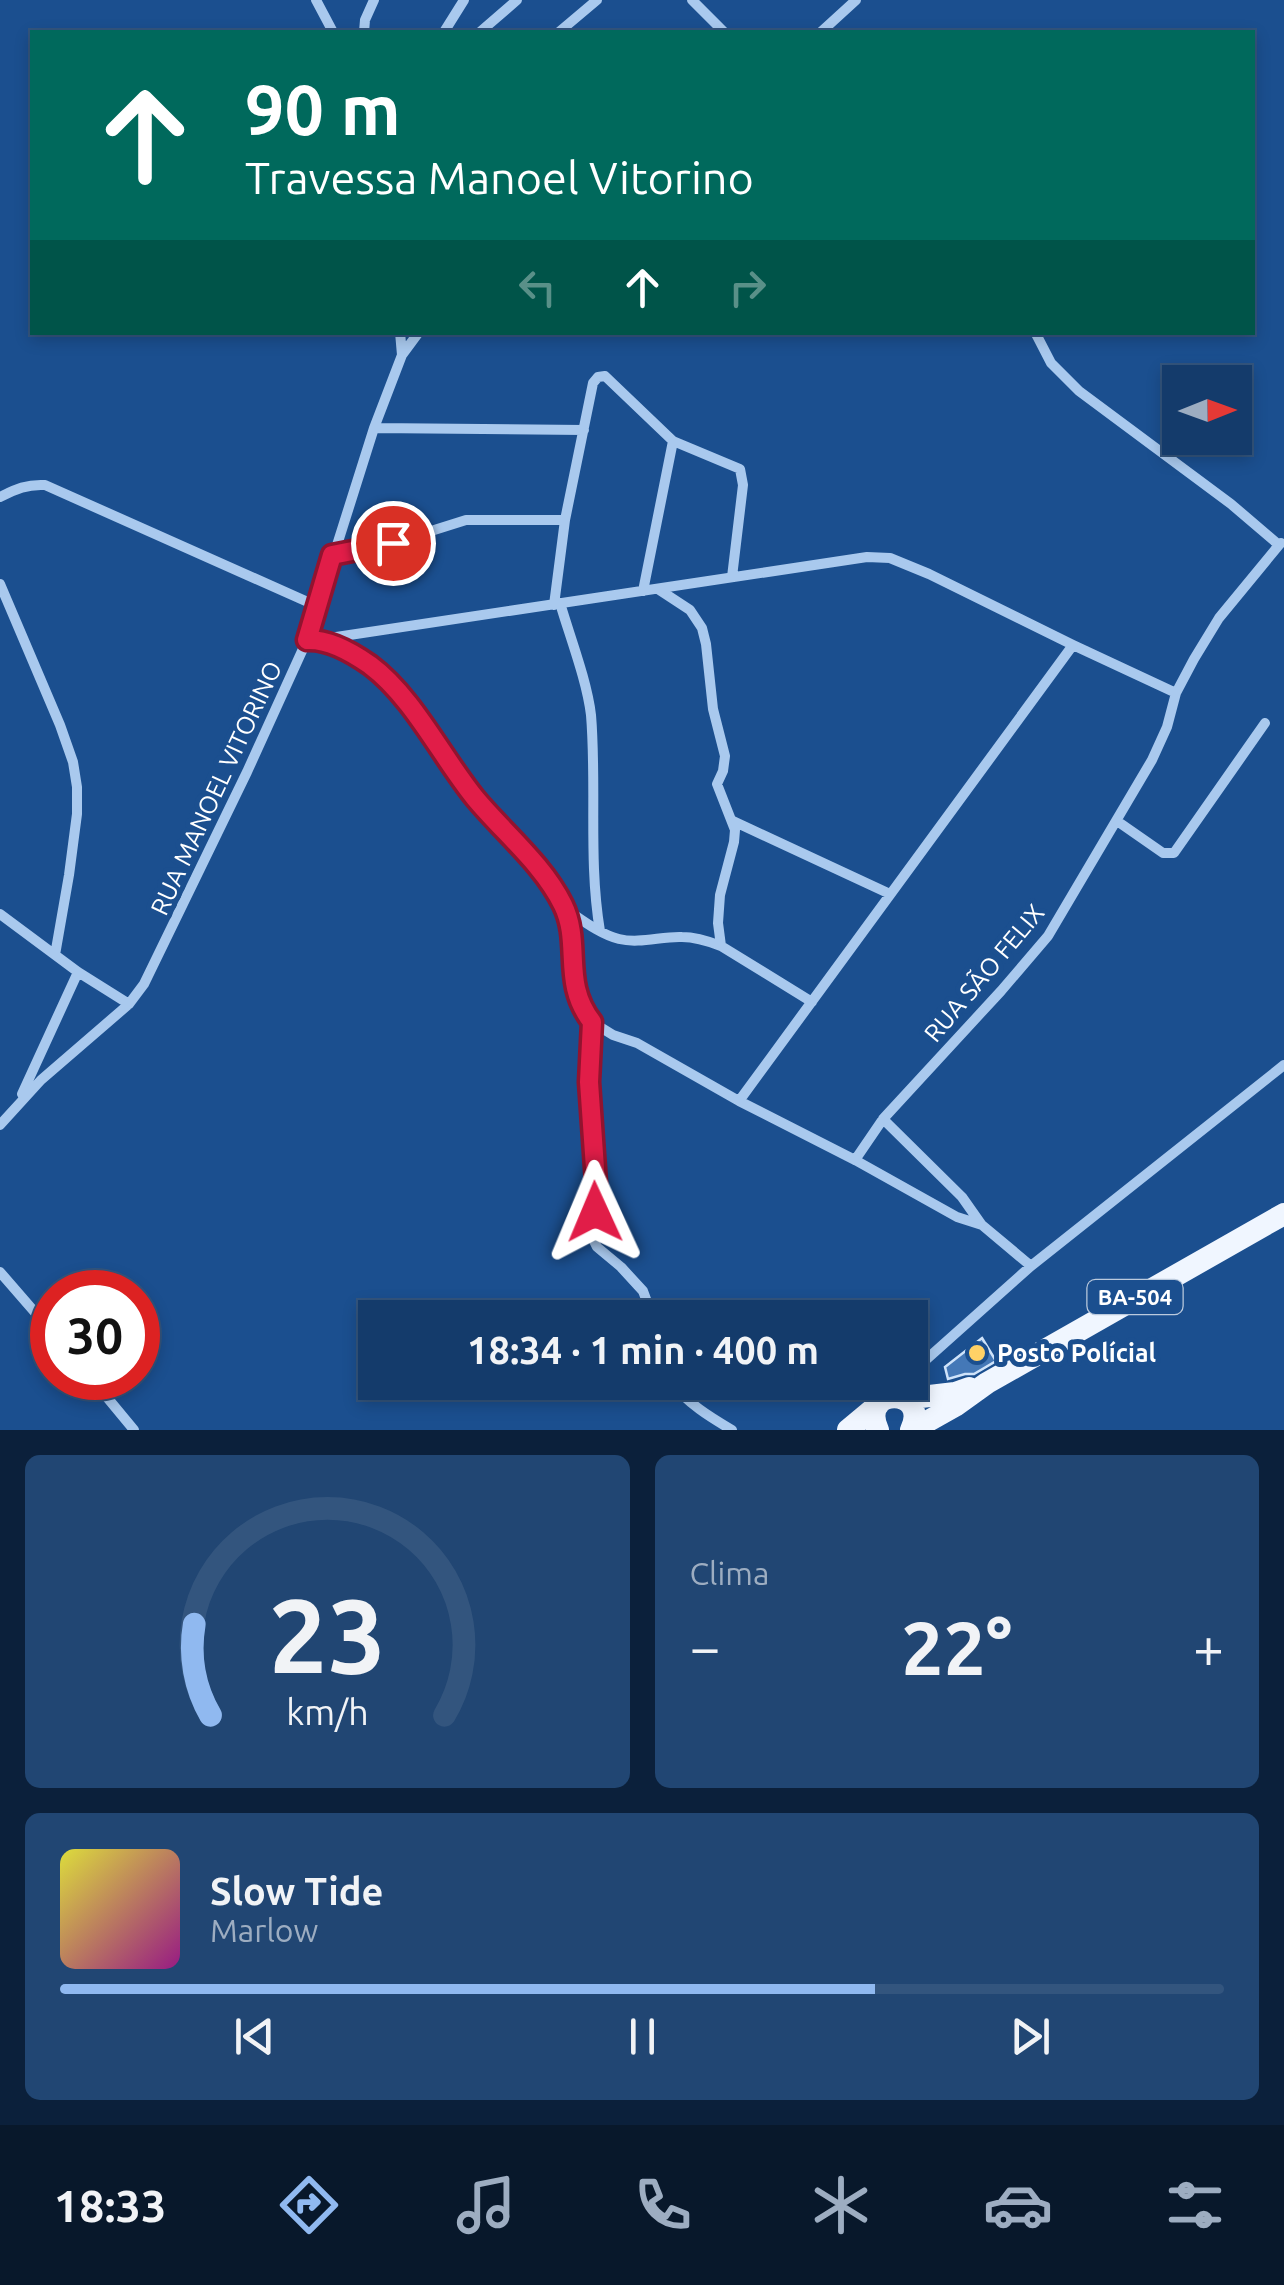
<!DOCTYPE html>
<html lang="pt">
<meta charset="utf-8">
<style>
body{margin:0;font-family:Ubuntu,sans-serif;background:#214673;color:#f1f3f6;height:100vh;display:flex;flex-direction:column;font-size:38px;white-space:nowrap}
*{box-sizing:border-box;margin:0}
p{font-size:32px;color:#9dadc1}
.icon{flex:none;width:55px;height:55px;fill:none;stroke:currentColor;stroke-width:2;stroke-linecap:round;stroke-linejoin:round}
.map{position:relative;height:1430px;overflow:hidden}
.side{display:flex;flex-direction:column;gap:25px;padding:25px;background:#0b203b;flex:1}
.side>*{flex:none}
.hud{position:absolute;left:30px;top:30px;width:1225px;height:305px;border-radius:0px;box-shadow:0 5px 15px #0003,0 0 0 2px #33557e;background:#00695c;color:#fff;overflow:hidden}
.needle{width:65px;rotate:89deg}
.fabs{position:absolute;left:1162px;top:365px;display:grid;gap:20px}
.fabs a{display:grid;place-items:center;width:90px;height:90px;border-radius:0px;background:#143b6b;box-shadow:0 5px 15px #0003,0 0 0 2px #33557e;font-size:50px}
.speed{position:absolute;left:30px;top:1270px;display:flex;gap:20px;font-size:50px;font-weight:700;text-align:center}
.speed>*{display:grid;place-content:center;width:130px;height:130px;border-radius:50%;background:#143b6b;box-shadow:0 5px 15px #0003,0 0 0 2px #33557e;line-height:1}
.speed .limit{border:15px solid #d22;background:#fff;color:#111}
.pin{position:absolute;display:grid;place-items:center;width:85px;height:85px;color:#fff;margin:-42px;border:5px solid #fff;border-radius:50%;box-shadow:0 2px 10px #0007}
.me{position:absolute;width:110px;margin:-55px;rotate:359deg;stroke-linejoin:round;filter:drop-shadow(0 0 8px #0008)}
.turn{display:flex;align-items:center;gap:35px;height:210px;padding:0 50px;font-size:45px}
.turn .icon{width:130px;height:130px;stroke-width:2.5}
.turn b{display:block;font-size:70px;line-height:85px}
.lanes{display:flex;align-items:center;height:95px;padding:0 50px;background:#0003;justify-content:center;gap:50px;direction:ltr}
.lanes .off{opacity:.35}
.big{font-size:75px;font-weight:600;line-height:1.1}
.side .widget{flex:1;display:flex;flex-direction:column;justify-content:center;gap:15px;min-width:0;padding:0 35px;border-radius:15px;background:#214673}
.side .dial{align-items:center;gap:0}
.dial svg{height:260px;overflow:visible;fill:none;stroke:#33557e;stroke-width:7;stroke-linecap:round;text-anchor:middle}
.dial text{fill:#f1f3f6;stroke:none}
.song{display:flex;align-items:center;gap:30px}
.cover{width:120px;height:120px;border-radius:15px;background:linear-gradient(135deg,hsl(60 70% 55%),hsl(310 70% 35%))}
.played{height:10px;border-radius:5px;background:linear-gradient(90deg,#90b9f0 70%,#33557e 70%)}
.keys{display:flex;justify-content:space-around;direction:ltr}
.heat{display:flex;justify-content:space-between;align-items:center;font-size:55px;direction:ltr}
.side .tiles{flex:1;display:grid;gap:25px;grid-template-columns:1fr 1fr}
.widget:last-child{grid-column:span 2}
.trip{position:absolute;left:358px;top:1300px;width:570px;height:100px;border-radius:0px;background:#143b6b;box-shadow:0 5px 15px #0003,0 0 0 2px #33557e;font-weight:600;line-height:100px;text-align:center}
.dock{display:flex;height:160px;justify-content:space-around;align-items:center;background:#08182b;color:#9dadc1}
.dock .icon{width:70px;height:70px}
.dock .active{color:#90b9f0}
.dock b{font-size:45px;color:#f1f3f6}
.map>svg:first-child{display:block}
.building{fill:#4478b7;stroke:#cfe3fa;stroke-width:2.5}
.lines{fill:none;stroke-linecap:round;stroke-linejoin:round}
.minor{stroke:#a9c9ee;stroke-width:10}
.primary{stroke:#f0f6ff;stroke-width:22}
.route-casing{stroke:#92132f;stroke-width:25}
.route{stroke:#e11d48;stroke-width:18}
.poi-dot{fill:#ffd166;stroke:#1b4f8f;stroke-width:4}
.labels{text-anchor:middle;stroke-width:10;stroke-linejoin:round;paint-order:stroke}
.shield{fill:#1b4f8f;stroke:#bbcadd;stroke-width:2.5}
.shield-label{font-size:22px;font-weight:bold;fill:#fff}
.street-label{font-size:25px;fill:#fff;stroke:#1b4f8f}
.poi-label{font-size:25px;font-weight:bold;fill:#fff;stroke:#1b4f8f;text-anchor:start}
</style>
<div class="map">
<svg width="1284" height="1430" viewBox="0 0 1284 1430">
<rect width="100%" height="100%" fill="#1b4f8f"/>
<path class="building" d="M 982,1338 L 996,1361 L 974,1374 L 965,1374 L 948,1379 L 945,1367 Z"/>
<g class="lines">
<path class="minor" d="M 316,0 L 333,32
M 692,0 L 724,32
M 364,32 L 365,20 L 374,0
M 444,32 L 464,0
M 480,32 L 517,0
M 559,32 L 597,0
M 821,32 L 856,0
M 400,332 L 402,355
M 1035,332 L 1051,363 L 1079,391 L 1231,504 L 1279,545 L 1281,543
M 374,428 L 584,430
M 0,497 C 16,489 27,484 45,485 L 319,607
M 333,555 L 393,543 L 466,520 L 565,520
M 0,584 L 60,725 L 73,762 L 77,787 L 77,814 L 69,875 L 55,955
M 658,589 L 690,610 L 702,628 L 706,644 L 713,709 L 725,756 L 723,771 L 717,784 L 735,830 L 734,842 L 720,895 L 718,923 L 721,946
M 643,591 L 673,441
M 560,603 C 570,637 587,681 591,715 C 597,787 588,860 600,931
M 554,605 L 565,520 L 593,383 L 598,377 L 605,376 L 673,441 L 740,469 L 743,485 L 732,577
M 321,639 L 370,665 L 397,690 L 474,797 L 552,887 L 564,908 L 572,943 L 573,981 L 581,1008 L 592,1022 L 613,1035 L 637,1043 L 739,1101 L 855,1160 L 957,1217 L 982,1225 L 1031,1266
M 323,639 L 867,557 L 890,558 L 929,574 L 1073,645 L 1176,693
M 733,821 L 890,894
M 1117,821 L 1163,853 L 1174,853 L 1265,723
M 564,908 C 581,919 599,934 619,939 C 640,944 662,936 682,937 C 696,937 708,941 721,946 L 812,1002
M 0,914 L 78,972 L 129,1004
M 592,1022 L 589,1082 L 597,1197 L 593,1221 L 593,1239 L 597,1247 L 621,1267 L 643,1291 L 653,1318
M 22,1094 L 78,972
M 739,1101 L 1073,645
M 883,1119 L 962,1197 L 981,1224
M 0,1125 L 41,1080 L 129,1004 L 144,984 L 247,772 L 307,640 L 374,428 L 402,355 L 419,332
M 855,1160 L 883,1119 L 1001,991 L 1048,936 L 1152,760 L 1167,727 L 1176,693 L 1194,659 L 1219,618 L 1279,545
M 0,1272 L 52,1332
M 910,1374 L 1031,1266 L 1284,1065
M 91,1378 L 134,1430
M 671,1382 C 687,1403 710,1417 732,1430"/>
<path class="primary" d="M 904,1399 L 955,1393 L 969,1388
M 848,1430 L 878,1405
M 878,1430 C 858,1386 931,1387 911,1430
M 912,1430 L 955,1406 L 987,1383 L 1284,1214"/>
</g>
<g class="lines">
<g class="route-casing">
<path id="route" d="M 393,543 L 332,555 L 307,640 C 328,639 353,653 370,665 C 413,697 441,756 475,798 C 503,832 543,864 563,905 C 582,944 561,982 592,1022 L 589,1082 L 597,1197 L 595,1212"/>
</g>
<use href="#route" class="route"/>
</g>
<circle class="poi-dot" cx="977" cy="1353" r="10"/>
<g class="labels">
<rect class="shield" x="1087.5" y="1280" width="95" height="34" rx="8"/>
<g class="shield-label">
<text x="1135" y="1305">BA-504</text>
</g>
<g class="street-label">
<text transform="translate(216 788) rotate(-65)" y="9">RUA MANOEL VITORINO</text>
<text transform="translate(984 973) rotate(-50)" y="9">RUA SÃO FELIX</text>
</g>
<g class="poi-label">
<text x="997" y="1362">Posto Polícial</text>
</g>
</g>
</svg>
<div class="fabs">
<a><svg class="needle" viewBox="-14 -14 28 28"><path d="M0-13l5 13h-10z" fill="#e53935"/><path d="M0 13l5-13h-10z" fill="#9dadc1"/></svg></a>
</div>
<div class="speed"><div class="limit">30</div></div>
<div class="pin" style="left:393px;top:543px;background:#d93025"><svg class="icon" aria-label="arrive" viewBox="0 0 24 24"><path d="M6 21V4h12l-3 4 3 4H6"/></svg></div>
<svg class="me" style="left:595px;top:1212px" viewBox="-20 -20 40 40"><path d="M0-17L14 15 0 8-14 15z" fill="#e11d48" stroke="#fff" stroke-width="4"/></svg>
<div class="trip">18:34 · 1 min · 400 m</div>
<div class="hud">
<div class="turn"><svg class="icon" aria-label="ahead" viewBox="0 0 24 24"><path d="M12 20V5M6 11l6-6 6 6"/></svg><div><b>90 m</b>Travessa Manoel Vitorino</div></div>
<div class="lanes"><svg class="icon off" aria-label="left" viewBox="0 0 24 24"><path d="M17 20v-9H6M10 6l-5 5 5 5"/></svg><svg class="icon" aria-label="ahead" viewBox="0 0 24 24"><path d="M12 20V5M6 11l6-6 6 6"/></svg><svg class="icon off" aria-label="right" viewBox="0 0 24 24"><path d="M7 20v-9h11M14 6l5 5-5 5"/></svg></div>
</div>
</div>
<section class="side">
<div class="tiles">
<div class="widget dial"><svg viewBox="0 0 100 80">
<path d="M14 69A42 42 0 1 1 86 69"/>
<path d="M14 69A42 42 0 0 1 9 41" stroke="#90b9f0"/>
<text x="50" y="56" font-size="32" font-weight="700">23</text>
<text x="50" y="72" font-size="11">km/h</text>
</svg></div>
<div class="widget"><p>Clima</p>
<div class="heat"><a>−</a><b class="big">22°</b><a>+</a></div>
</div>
<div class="widget">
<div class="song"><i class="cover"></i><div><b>Slow Tide</b><p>Marlow</p></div></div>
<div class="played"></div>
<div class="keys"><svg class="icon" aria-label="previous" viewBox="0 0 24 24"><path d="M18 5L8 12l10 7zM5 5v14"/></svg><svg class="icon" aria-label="pause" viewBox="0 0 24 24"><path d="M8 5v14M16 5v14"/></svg><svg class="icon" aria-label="next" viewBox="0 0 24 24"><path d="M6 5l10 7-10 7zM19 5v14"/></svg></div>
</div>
</div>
</section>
<nav class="dock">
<b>18:33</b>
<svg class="icon active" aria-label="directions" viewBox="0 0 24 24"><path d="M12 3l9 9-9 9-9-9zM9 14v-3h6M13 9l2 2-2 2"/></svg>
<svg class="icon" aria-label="music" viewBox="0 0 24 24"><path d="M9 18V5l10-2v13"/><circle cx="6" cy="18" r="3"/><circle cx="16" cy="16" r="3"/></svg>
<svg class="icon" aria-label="phone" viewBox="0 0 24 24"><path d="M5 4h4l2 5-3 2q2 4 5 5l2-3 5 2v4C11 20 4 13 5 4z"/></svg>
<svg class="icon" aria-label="climate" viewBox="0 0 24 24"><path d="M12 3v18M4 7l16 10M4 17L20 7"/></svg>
<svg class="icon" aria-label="car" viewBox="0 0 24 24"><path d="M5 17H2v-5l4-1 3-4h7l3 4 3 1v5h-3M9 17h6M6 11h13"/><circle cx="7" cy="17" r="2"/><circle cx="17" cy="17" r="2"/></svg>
<svg class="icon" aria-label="filters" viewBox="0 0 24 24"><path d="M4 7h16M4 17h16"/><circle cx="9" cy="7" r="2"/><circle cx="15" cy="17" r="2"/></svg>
</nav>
